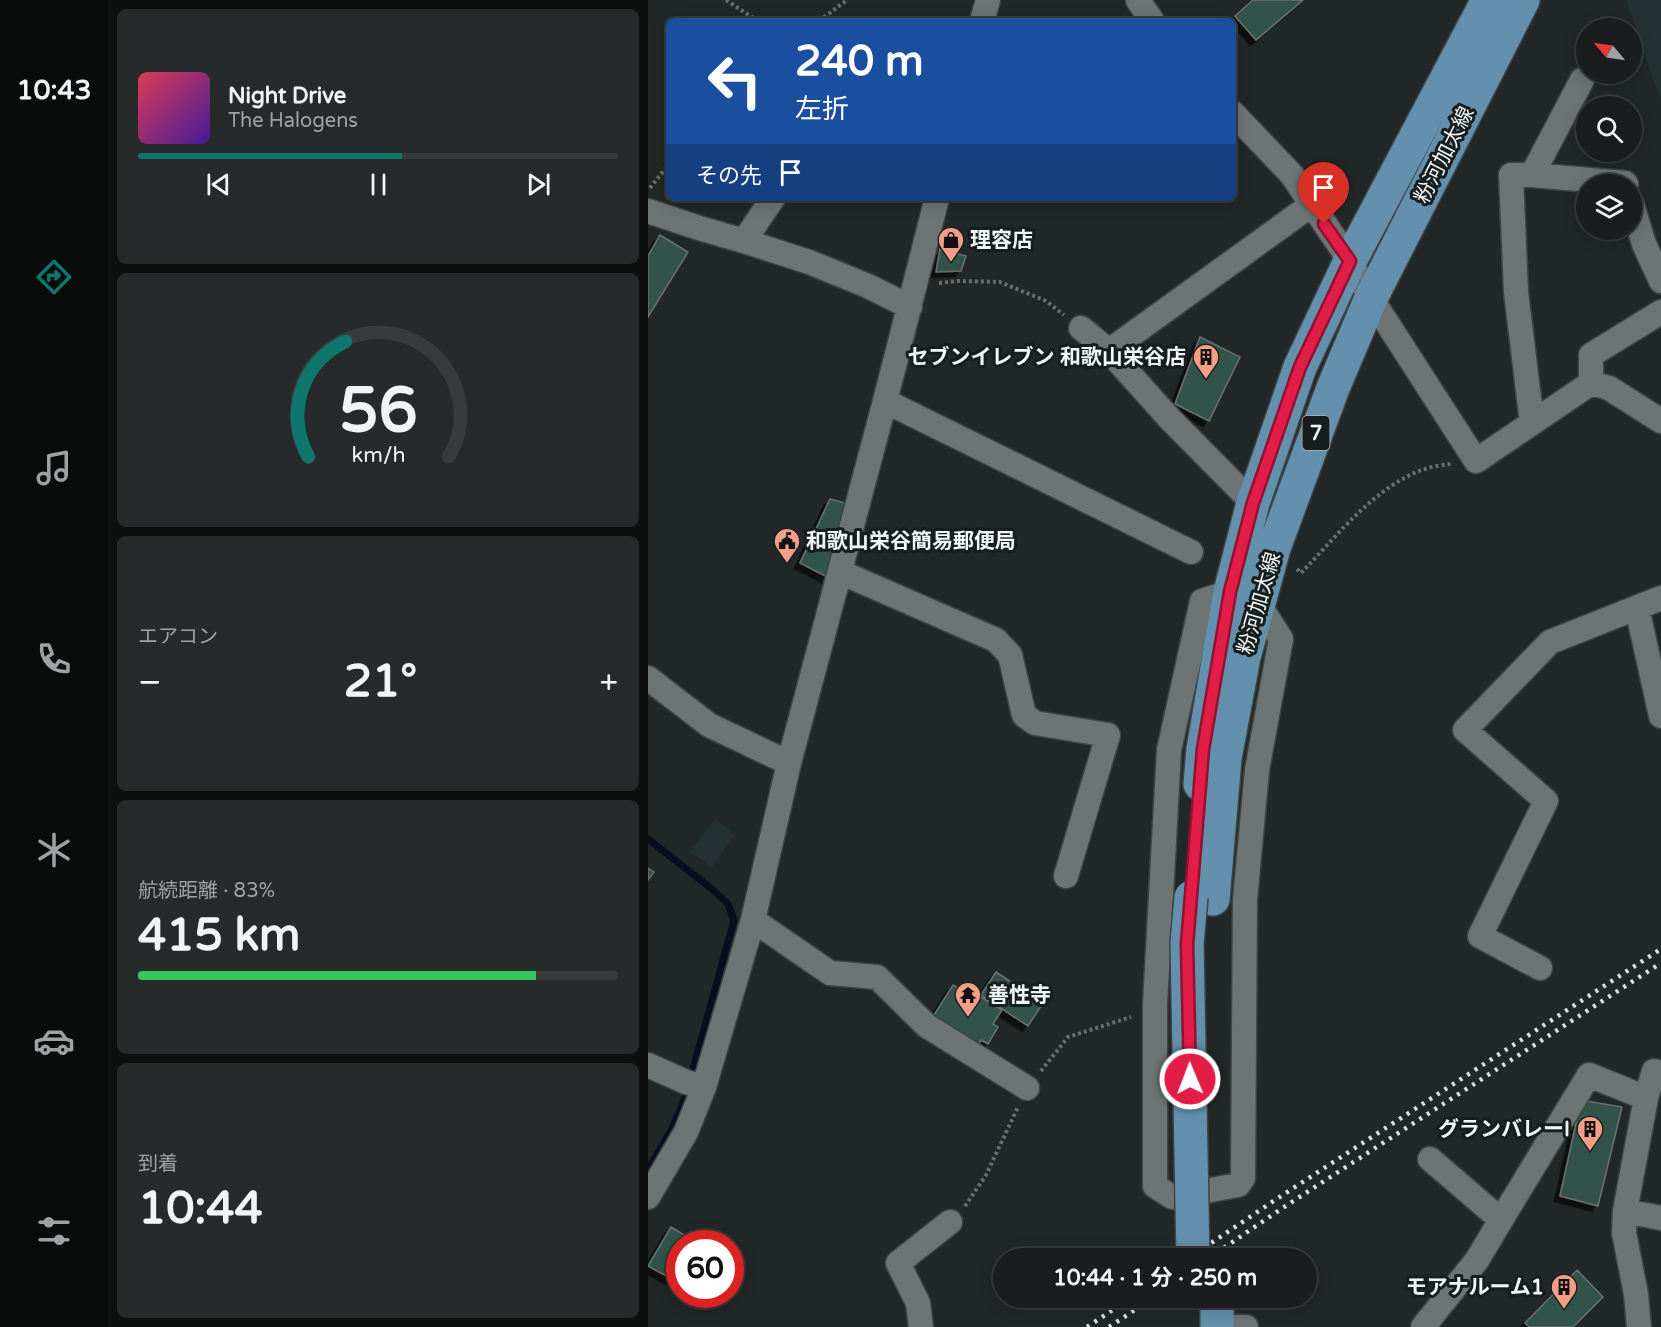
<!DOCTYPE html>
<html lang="ja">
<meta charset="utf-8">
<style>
body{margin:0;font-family:"Varela Round","Noto Sans JP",sans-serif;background:#272a2b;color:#f1f3f6;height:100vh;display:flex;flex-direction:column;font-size:22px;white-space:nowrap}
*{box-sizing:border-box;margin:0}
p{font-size:20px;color:#9fa2a4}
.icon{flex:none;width:33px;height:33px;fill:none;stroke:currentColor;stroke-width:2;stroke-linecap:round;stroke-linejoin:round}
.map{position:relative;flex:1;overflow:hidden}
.drawer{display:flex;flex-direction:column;gap:9px;padding:9px;background:#0e1010;width:540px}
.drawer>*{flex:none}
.banner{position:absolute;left:18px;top:18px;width:570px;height:183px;border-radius:9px;box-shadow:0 3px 15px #0003,0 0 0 2px #383b3c;background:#1a4fa0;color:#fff;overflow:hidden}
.needle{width:39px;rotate:299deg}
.controls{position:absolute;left:928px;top:18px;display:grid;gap:12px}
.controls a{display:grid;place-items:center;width:66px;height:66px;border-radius:50%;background:#1a1d1e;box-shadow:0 3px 15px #0003,0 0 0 2px #383b3c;font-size:30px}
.speed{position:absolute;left:18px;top:1230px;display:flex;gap:12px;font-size:30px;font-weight:700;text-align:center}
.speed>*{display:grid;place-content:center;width:78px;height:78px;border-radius:50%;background:#1a1d1e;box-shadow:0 3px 15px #0003,0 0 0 2px #383b3c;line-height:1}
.speed .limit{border:9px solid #d22;background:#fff;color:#111}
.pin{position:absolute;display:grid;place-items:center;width:51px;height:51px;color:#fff;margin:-62px -26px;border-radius:50% 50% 50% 0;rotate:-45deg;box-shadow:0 0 6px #0007}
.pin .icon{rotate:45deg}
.me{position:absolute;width:66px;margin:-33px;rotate:359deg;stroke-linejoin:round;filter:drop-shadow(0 0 4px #0008)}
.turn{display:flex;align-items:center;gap:21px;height:126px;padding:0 30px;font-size:27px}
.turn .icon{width:78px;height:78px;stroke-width:2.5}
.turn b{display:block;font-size:42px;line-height:51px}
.then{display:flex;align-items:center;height:57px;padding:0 30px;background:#0003;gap:12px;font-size:22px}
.big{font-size:45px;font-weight:700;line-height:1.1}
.drawer .card{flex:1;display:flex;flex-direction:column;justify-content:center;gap:9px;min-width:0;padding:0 21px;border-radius:9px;background:#272a2b}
.drawer .dial{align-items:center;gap:0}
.dial svg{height:156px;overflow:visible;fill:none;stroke:#383b3c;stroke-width:7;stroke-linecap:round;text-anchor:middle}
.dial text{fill:#f1f3f6;stroke:none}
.song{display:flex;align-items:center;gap:18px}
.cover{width:72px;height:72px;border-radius:9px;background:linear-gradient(135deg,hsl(350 70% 55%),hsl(260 70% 35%))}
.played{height:6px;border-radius:3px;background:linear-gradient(90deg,#0f766e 55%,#383b3c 55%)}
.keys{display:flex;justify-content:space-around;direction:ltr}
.heat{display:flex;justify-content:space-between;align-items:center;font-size:33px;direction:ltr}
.charge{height:9px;border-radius:4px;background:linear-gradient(90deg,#34c759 83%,#383b3c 0)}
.trip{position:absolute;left:345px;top:1248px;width:324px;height:60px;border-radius:30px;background:#1a1d1e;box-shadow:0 3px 15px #0003,0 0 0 2px #383b3c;font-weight:700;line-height:60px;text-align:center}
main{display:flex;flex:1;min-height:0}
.dock{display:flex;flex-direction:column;width:108px;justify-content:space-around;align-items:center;background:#0a0c0c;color:#9fa2a4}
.dock .icon{width:42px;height:42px}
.dock .on{color:#0f766e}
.dock b{font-size:27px;color:#f1f3f6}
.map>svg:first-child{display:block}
.built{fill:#243133}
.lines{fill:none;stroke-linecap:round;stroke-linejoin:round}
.stream{stroke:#0a0d20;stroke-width:7}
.building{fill:#335248;stroke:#6b716e;stroke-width:1.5;filter:url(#shadow)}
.street-casing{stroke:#3e4343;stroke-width:27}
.primary-casing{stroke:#3e4343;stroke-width:36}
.path{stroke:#696e6e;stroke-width:4;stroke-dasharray:3 3;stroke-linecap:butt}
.street{stroke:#6d7474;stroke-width:24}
.primary{stroke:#6390ac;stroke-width:33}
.rail{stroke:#dbdfe0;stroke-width:4.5;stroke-dasharray:3 6;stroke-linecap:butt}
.primary-bridge-casing{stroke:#3e4343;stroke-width:36;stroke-linecap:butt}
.primary-bridge{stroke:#6390ac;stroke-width:33}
.route-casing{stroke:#92132f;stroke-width:15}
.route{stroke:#e11d48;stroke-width:10}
.labels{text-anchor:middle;stroke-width:6;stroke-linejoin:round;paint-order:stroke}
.shield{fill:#181d1e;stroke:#b1b5b5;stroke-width:1.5}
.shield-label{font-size:20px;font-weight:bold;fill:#f2f6f6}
.street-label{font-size:21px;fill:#f2f6f6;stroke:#181d1e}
.poi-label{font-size:21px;font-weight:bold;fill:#f2f6f6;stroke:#181d1e;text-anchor:start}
</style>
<main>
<nav class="dock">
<b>10:43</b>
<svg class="icon on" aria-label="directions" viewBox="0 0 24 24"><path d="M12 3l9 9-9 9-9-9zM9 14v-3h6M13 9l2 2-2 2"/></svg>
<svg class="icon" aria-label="music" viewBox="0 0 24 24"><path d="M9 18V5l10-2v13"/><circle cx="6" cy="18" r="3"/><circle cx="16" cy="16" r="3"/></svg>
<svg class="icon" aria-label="phone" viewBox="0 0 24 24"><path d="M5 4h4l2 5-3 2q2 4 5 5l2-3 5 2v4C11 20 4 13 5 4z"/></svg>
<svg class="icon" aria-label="climate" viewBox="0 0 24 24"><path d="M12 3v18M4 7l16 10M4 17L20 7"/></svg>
<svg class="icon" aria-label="car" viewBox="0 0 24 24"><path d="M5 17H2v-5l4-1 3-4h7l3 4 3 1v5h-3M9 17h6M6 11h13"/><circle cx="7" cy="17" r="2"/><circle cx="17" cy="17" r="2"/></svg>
<svg class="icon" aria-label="filters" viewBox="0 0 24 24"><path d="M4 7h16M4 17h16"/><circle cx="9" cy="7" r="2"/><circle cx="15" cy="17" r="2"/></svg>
</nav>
<section class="drawer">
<div class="card">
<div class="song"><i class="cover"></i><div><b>Night Drive</b><p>The Halogens</p></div></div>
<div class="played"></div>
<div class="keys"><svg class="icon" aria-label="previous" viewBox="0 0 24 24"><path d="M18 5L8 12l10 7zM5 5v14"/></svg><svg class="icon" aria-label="pause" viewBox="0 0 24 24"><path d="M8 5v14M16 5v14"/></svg><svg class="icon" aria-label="next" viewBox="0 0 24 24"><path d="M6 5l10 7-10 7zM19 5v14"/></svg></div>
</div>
<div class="card dial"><svg viewBox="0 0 100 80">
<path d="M14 69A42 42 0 1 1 86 69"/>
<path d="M14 69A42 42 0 0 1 33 10" stroke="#0f766e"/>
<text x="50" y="56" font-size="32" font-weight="700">56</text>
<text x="50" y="72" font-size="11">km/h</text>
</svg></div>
<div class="card"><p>エアコン</p>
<div class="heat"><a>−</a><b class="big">21°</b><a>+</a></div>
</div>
<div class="card"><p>航続距離 · 83%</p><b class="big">415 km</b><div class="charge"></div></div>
<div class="card"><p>到着</p><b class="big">10:44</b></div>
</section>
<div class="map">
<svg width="1013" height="1327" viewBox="0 0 1013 1327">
<defs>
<filter id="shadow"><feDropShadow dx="-5.5" dy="5.5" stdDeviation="0" flood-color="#0009"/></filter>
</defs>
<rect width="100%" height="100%" fill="#222728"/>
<path class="built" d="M 978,0 L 1013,0 L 1013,102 Z
M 67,819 L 87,834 L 64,867 L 42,852 Z"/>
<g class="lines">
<path class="stream" d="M 0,839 L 64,889 L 80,904 L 86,920 L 38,1095 L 25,1127 L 0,1170"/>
</g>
<path class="building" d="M 605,0 L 655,0 L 608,40 L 587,16 Z
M 12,235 L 40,252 L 0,317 L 0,256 Z
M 292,249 L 318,256 L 313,271 L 288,272 Z
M 552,337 L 592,357 L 561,421 L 527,404 Z
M 182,499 L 200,504 L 179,577 L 152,563 Z
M 0,868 L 6,872 L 0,880 Z
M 348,972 L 395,1003 L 380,1026 L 333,995 Z
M 305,985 L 313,990 L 315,986 L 354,1010 L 345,1024 L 350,1027 L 340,1044 L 333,1040 L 326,1051 L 281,1023 Z
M 933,1100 L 974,1107 L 950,1206 L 912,1196 Z
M 23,1227 L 51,1244 L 32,1244 L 31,1283 L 0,1266 Z
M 929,1270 L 955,1297 L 925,1327 L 881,1327 L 877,1323 Z"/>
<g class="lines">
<g class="street-casing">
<path id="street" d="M 490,0 L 504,21
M 334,21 L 340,0
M 934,80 L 884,175 L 977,183 L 978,184
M 585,113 L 644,175 L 702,261 L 723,298 L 828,461 L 943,383 L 961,388 L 1013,421
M 984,205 L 996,244 L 1013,281
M 0,211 L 51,228 L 96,241 L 161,262 L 220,286 L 262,307
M 96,241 L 125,198
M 433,328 L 461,351 L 520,417 L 605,503
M 461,351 L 663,205
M 943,383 L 943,355 L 1013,312
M 237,401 L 543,552
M 884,423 L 868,292 L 863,175 L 884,175
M 192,572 L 348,640 L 362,655 L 376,715 L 387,723 L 460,735 L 418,876
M 582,592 L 554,601 L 521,750 L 507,1004 L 507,1186 L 524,1197 L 590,1185 L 595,1178 L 597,900 L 609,770 L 633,639 L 610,603
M 989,608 L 1013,716
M 0,678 L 61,725 L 141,763
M 105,920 L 182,973 L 229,977 L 279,1026 L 379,1088
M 892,968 L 832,936 L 898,801 L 817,730 L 902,642 L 1013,598
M 0,1065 L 38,1082 L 56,1087
M 0,1197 L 38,1132 L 56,1087 L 105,920 L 141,763 L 237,401 L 289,198
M 977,1211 L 1013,1218
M 853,1220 L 941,1075 L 998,1098 L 1006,1071 L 1013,1073
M 273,1327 L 270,1303 L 250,1263 L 302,1222
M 586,1327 L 598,1327
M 775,1327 L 829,1260 L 853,1220 L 782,1159
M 991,1327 L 988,1294 L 976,1233 L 977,1211 L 998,1098"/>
</g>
<g class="primary-casing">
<path id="primary" d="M 552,784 L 555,749 L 582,592 L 605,503 L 652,367 L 702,261 L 840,0
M 565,899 L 577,758 L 596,657 L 626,548 L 685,388 L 723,298 L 875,0
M 569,1298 L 569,1327"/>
</g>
<path class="path" d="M 78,0 L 110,21
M 171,21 L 199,0
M 2,188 L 21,164
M 291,283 L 310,281 L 352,282 L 398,301 L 416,315
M 649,569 L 653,573 C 688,537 724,490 771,471 C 781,467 793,465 803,464
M 393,1071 L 420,1037 L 483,1017
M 317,1206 L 338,1175 L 370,1107"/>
<use href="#street" class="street"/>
<use href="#primary" class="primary"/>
<path class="rail" d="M 541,1258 L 627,1200 L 1013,949
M 561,1258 L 633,1209 L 1013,963
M 439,1327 L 483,1298
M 461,1327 L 505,1298"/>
<g class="primary-bridge-casing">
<path id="primary-bridge" d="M 543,897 L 539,944 L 545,1258"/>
</g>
<use href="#primary-bridge" class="primary-bridge"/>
</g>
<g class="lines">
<g class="route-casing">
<path id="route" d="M 542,1079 L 539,944 L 541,920 L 555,749 L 582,592 L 605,503 L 652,367 L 702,261 L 676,224"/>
</g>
<use href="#route" class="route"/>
</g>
<defs>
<g id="shop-pin" transform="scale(1.35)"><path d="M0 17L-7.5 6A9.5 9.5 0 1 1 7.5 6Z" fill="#f49e87" stroke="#181d1e"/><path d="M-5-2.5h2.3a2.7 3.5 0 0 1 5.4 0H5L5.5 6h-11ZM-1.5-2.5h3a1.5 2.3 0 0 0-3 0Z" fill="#111"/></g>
<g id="building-pin" transform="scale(1.35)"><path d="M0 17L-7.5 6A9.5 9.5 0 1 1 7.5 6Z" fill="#f49e87" stroke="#181d1e"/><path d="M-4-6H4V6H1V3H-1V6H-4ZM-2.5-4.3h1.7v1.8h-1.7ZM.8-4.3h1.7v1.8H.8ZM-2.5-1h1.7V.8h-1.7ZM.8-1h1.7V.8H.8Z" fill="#111"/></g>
<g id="civic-pin" transform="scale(1.35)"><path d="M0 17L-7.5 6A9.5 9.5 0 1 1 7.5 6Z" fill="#f49e87" stroke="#181d1e"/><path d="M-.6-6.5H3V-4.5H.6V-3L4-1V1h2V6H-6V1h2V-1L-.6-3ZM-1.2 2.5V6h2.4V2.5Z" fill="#111"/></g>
<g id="temple-pin" transform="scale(1.35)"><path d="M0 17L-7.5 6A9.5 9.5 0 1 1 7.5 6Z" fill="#f49e87" stroke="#181d1e"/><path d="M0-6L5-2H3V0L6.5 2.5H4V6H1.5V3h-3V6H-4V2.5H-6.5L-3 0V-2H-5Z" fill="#111"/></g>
</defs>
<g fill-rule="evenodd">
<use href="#shop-pin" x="303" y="240"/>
<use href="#building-pin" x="558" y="357"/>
<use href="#civic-pin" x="139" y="541"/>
<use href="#temple-pin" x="320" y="995"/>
<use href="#building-pin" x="942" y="1129"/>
<use href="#building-pin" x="916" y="1287"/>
</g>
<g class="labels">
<rect class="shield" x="654.5" y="416" width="27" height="34" rx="4.5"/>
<g class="shield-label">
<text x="668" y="440">7</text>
</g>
<g class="street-label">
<text transform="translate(796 155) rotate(-63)" y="7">粉河加太線</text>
<text transform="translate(611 603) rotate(-74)" y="7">粉河加太線</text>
</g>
<g class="poi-label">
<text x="322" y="247">理容店</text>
<text x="538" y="364" text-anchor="end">セブンイレブン 和歌山栄谷店</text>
<text x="158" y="548">和歌山栄谷簡易郵便局</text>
<text x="340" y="1002">善性寺</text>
<text x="922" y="1136" text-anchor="end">グランバレーI</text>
<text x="896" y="1294" text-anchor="end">モアナルーム1</text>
</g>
</g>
</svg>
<div class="controls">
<a><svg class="needle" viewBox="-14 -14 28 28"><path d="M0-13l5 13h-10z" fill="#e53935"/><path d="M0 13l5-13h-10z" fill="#9fa2a4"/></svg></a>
<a><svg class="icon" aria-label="search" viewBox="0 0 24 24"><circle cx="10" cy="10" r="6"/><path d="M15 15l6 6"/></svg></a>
<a><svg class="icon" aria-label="layers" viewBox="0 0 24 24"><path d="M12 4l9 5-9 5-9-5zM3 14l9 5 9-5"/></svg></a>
</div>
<div class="speed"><div class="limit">60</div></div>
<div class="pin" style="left:676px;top:224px;background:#d93025"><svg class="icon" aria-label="arrive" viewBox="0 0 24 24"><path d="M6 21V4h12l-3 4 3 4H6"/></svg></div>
<svg class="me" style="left:542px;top:1079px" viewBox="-20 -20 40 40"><circle r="17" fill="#e11d48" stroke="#fff" stroke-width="3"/><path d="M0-11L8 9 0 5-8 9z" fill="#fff"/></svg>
<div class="trip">10:44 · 1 分 · 250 m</div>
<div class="banner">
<div class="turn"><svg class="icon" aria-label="left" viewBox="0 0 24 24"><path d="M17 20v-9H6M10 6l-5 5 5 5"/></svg><div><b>240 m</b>左折</div></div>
<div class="then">その先<svg class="icon" aria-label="arrive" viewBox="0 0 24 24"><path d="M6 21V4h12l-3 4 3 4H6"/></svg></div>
</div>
</div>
</main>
